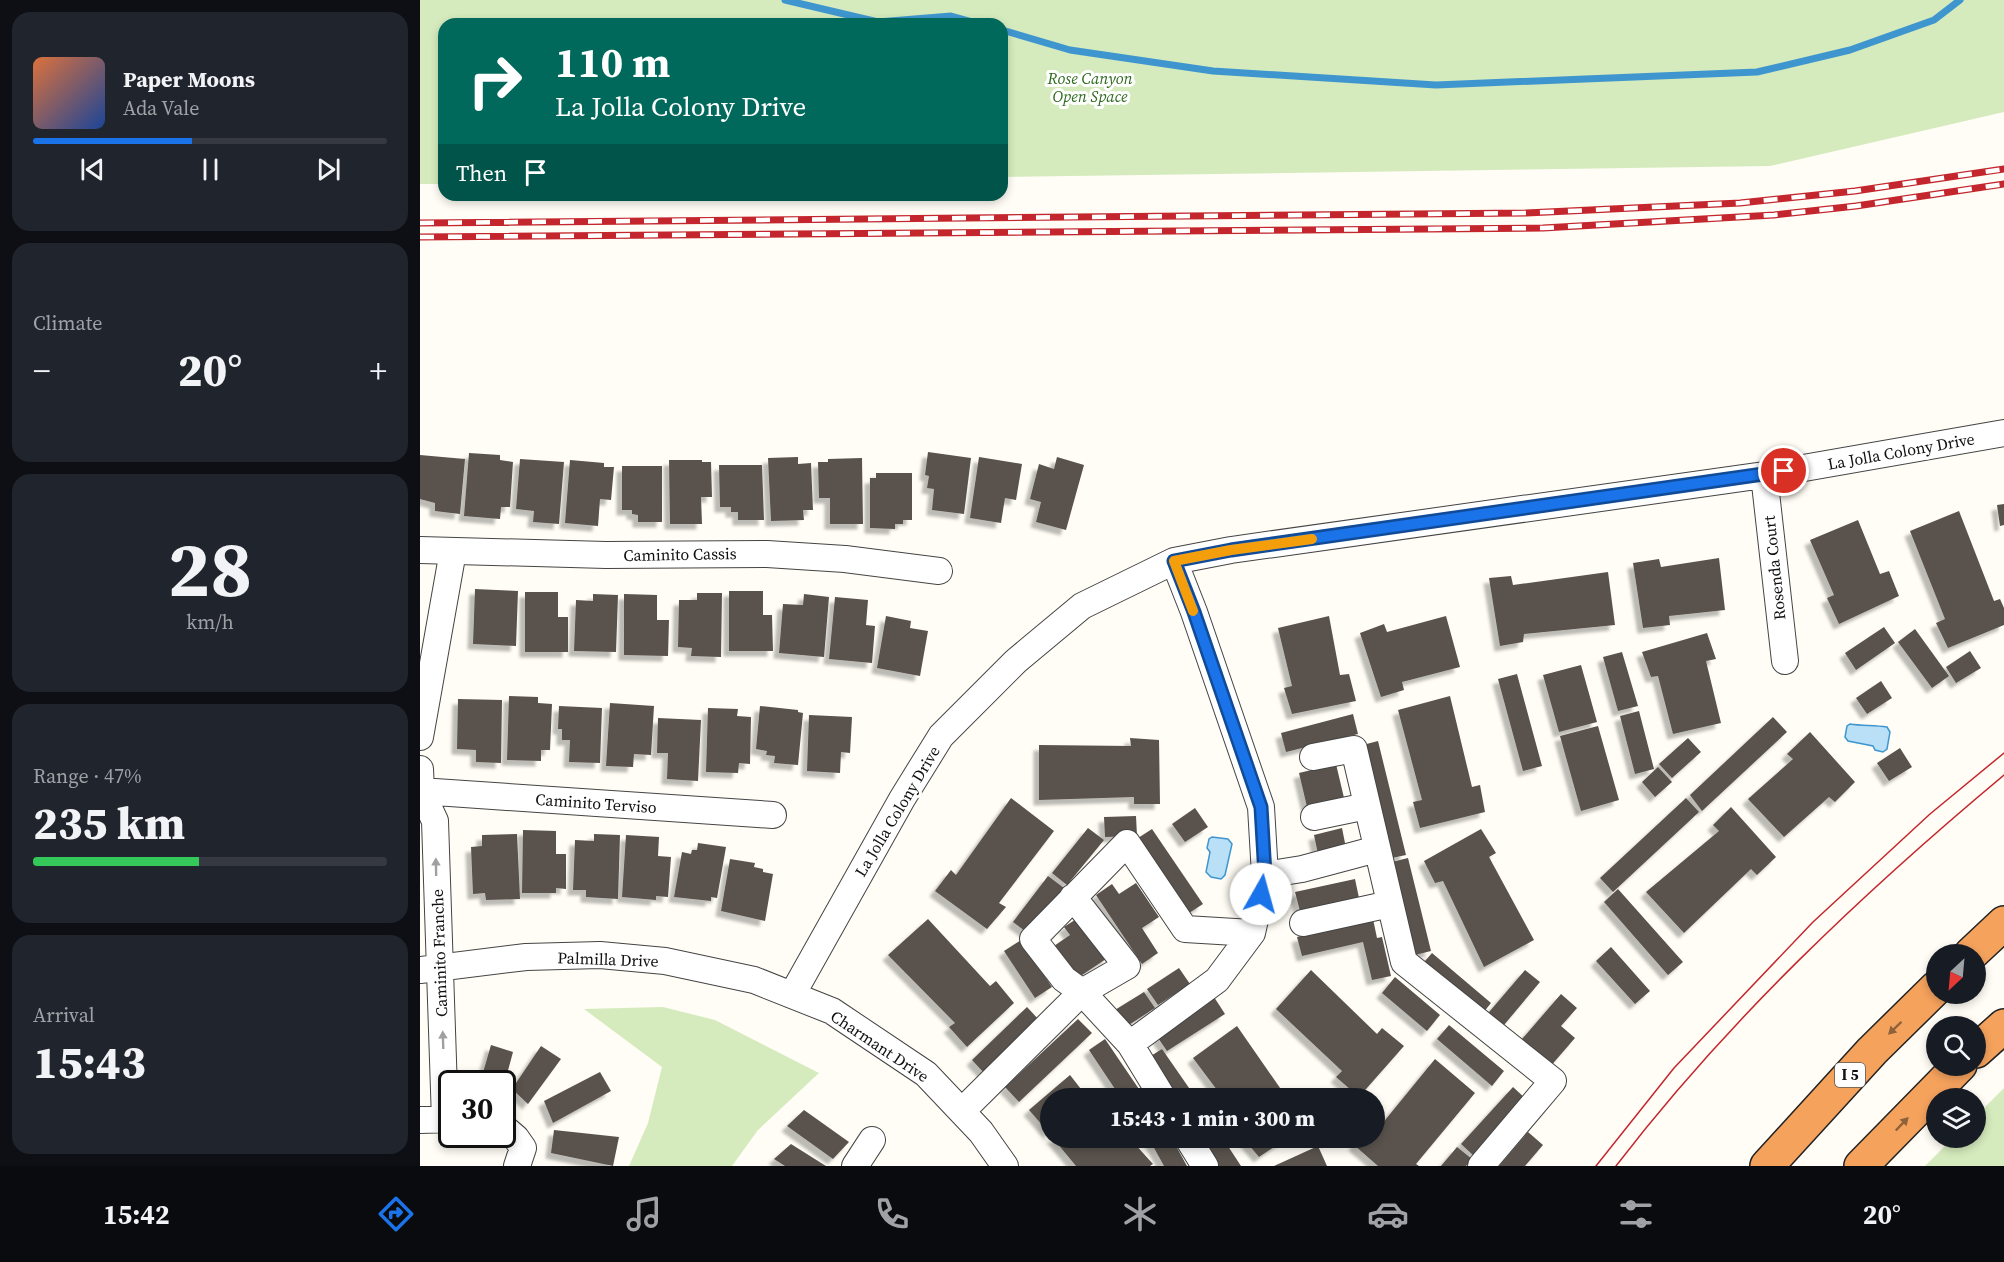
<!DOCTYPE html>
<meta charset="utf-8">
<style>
body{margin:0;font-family:"Source Serif 4",serif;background:#20242c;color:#f1f3f6;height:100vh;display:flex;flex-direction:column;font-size:22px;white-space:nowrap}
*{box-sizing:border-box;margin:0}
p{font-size:20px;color:#9ea1a6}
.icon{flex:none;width:33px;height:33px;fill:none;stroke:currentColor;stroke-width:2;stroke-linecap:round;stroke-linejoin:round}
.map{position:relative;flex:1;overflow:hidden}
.sheet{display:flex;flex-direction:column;gap:12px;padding:12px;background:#0d0f14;width:420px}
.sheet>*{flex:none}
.hud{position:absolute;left:18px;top:18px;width:570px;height:183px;border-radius:18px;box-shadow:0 3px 9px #0003;background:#00695c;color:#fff;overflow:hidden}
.needle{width:39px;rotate:206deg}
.fabs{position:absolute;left:1506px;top:944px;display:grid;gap:12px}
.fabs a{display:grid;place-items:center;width:60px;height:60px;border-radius:50%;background:#171b24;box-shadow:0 3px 9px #0003;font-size:30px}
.speed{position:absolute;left:18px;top:1070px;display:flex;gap:12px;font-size:30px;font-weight:700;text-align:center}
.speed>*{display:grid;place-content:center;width:78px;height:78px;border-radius:50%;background:#171b24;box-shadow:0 3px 9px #0003;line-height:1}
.speed .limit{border:3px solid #111;border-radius:9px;background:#fff;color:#111}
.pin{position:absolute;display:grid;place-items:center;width:51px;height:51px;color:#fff;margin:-26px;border:3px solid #fff;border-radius:50%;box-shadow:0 2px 6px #0007}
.me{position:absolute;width:66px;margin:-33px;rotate:7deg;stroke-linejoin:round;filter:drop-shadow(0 0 4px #0008)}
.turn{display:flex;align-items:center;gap:21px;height:126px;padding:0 18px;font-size:27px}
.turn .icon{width:78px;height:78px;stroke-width:2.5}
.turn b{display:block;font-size:42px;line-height:51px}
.then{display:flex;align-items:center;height:57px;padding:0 18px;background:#0003;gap:12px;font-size:22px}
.big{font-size:45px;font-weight:800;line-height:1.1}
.sheet .widget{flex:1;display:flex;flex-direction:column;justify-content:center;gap:9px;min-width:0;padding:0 21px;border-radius:18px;background:#20242c}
.sheet .dial{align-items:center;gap:0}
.dial b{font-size:78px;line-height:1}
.song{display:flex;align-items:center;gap:18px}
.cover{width:72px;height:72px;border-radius:9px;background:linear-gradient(135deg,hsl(20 70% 55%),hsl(220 70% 35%))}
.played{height:6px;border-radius:3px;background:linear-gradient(90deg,#1a73e8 45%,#363941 45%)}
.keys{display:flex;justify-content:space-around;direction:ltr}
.heat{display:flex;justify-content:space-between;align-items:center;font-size:33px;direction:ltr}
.charge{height:9px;border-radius:4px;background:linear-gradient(90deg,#34c759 47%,#363941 0)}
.trip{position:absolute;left:620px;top:1088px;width:345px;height:60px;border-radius:30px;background:#171b24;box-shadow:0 3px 9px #0003;font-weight:800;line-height:60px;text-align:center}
.menu{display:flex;height:96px;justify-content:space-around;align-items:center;background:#090b0e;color:#9ea1a6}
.menu .icon{width:42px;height:42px}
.menu .active{color:#1a73e8}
.menu b{font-size:27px;color:#f1f3f6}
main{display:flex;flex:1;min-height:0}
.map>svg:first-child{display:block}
.green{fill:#d5ebbd}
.water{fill:#b9e0f7;stroke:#3f96cf;stroke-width:1.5}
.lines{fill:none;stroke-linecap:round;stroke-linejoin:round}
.stream{stroke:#3f96cf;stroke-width:7}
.building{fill:#5a524d;filter:url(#shadow)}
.minor-casing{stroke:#444;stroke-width:28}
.highway-casing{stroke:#222;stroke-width:36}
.minor{stroke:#fff;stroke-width:26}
.highway{stroke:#f5a25d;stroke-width:33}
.tram{stroke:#c4262e;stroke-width:1.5}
.rail-casing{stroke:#c4262e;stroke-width:7}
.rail{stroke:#fff;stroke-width:4.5;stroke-dasharray:14;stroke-linecap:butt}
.oneway{fill:#a0a0a0}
.oneway2{fill:#8e613b}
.route-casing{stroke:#114b97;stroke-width:15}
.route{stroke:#1a73e8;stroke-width:10}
.slow{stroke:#f59e0b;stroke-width:10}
.labels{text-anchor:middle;stroke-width:6;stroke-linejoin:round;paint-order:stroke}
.shield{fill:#fff;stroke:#585858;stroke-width:1.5}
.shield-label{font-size:15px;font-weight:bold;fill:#111}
.park-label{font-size:16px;font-style:italic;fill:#2f6b1f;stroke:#fff}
.street-label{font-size:16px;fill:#111;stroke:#fff}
</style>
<main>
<section class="sheet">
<div class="widget">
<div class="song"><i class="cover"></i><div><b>Paper Moons</b><p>Ada Vale</p></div></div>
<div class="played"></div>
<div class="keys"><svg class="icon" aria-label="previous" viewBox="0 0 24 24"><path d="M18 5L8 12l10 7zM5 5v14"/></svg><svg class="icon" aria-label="pause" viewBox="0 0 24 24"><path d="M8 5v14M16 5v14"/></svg><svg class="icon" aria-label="next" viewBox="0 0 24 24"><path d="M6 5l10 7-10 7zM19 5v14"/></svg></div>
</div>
<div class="widget"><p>Climate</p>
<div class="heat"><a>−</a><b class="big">20°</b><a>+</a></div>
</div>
<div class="widget dial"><b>28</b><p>km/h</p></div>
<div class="widget"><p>Range · 47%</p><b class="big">235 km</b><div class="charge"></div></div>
<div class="widget"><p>Arrival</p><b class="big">15:43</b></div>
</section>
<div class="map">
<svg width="1584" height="1166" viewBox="0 0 1584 1166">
<defs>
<filter id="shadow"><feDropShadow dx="-5.5" dy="5.5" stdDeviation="1.5" flood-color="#0004"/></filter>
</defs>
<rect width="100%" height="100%" fill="#fffdf5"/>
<path class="green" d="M 0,0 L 1584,0 L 1584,112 L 1350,166 L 582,177 L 582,24 L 24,24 L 24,184 L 0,184 Z
M 243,1007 L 295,1020 L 399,1073 L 338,1130 L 312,1166 L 209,1166 L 228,1123 L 242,1067 L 164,1009 Z
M 1584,1088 L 1584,1166 L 1505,1166 L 1534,1137 L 1556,1137 L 1556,1116 Z"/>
<path class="water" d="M 1430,724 C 1443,726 1454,725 1467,727 L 1470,732 L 1467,749 L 1463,752 L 1455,750 L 1453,746 L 1428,741 L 1425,737 L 1427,726 Z
M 792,837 L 808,839 L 812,844 L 805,875 L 801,879 L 791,877 L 786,872 L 790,852 L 787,848 L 789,839 Z"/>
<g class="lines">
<path class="stream" d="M 365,0 L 458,22 L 531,16 L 560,24
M 582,30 L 650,50 L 793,71 L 1016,85 L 1337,72 L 1430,50 L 1514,20 L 1540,0"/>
</g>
<path class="building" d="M 508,452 L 551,458 L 544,514 L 512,510 L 514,489 L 507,488 L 509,476 L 505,475 Z
M 49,453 L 80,455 L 80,460 L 93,462 L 90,507 L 81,507 L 80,519 L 44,516 Z
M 0,455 L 45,459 L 40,514 L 15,511 L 15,503 L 0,499 Z
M 378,457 L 378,464 L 391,463 L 393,510 L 383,510 L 384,520 L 351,521 L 348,458 Z
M 559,457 L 602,464 L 596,500 L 585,498 L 581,523 L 550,518 Z
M 637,457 L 664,465 L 646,530 L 616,522 L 621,502 L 610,499 L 619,464 L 634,469 Z
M 442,458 L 443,524 L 410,524 L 410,498 L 399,498 L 398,462 L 408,462 L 408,459 Z
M 100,459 L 144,462 L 139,524 L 113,522 L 114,511 L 96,509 Z
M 150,460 L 184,463 L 184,467 L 194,467 L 191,500 L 180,499 L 178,526 L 145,523 Z
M 249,460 L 282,460 L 282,462 L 291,462 L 292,497 L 281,497 L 282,524 L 250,524 Z
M 299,465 L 342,465 L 344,520 L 318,520 L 318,512 L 311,512 L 311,507 L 300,507 Z
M 202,466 L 242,466 L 242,522 L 218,522 L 218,515 L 212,514 L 212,510 L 202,510 Z
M 456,473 L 492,473 L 492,520 L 483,520 L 483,524 L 475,524 L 475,529 L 450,528 L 450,478 L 456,478 Z
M 1584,504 L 1584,525 L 1580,526 L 1577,505 Z
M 1539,511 L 1574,601 L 1580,599 L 1584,608 L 1584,625 L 1528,648 L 1516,623 L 1525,619 L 1490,531 Z
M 1438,520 L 1460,574 L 1469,571 L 1479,596 L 1419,624 L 1407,598 L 1414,595 L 1390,540 Z
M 1299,558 L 1305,610 L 1249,616 L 1250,625 L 1223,628 L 1213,563 L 1239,559 L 1241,567 Z
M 1188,572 L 1195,625 L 1104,634 L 1103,642 L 1080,646 L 1069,578 L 1091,576 L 1093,585 Z
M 55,589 L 98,591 L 96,646 L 53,644 Z
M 309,591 L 343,591 L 343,615 L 352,615 L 353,651 L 309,651 Z
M 105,592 L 138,592 L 138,617 L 148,617 L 148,652 L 105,652 Z
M 277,593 L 302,593 L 301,657 L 271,656 L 272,648 L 258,647 L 259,600 L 277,600 Z
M 173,594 L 198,595 L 196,652 L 154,651 L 156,600 L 173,601 Z
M 204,594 L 237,595 L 237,620 L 249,620 L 248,656 L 204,655 Z
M 384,594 L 409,597 L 404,657 L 359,653 L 363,604 L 383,605 Z
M 415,597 L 448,600 L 446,625 L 455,626 L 452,663 L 409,659 Z
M 466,616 L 491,621 L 490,628 L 508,631 L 500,676 L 457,668 Z
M 909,616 L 920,675 L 929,674 L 936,701 L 872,714 L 864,688 L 872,686 L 858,628 Z
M 1026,616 L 1040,667 L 982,682 L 984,690 L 961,697 L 940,633 L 964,624 L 967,632 Z
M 1464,627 L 1475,643 L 1436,670 L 1425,653 Z
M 1495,629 L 1529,676 L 1512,688 L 1478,642 Z
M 1287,633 L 1296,659 L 1286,661 L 1301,723 L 1253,734 L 1238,676 L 1231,677 L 1222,652 Z
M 1550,651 L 1561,668 L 1536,683 L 1526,667 Z
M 1202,652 L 1218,706 L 1198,711 L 1183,657 Z
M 1161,665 L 1177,722 L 1139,732 L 1123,675 Z
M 1097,674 L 1122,766 L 1103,771 L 1078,679 Z
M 1461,681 L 1472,698 L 1447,714 L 1436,698 Z
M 89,696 L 118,697 L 118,703 L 132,704 L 130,750 L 121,750 L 121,761 L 87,760 Z
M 1030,696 L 1052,787 L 1060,785 L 1065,812 L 1000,828 L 993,802 L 1002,800 L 978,710 Z
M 38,699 L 82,700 L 81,763 L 56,762 L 56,750 L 37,749 Z
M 190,703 L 234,706 L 231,755 L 214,754 L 213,767 L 186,766 Z
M 139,706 L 182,708 L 180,763 L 149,762 L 150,740 L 142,740 L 142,729 L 138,729 Z
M 340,706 L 378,710 L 378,712 L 383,713 L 378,765 L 354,763 L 355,756 L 346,755 L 347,751 L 336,749 Z
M 288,708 L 318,709 L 317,716 L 331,717 L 330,764 L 319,763 L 318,773 L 286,772 Z
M 1219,711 L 1234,769 L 1215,774 L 1200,716 Z
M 933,714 L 938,734 L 866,752 L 861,733 Z
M 389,715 L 432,717 L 430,753 L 421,752 L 420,773 L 387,771 Z
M 1353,717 L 1367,732 L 1282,811 L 1270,795 Z
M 238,718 L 281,720 L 278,781 L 247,779 L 248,753 L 237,753 Z
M 1178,726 L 1199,800 L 1161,811 L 1140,736 Z
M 1390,732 L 1435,782 L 1415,802 L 1409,797 L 1364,837 L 1328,799 L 1373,759 L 1367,754 Z
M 710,738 L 739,740 L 740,804 L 714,804 L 714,797 L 619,800 L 619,745 L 711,746 Z
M 1268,738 L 1281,752 L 1252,778 L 1239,764 Z
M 958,741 L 986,855 L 967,859 L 939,746 Z
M 1480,748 L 1492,767 L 1469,781 L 1457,763 Z
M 916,764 L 925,802 L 888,811 L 879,773 Z
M 1238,767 L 1252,782 L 1235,797 L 1222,782 Z
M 591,798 L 634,831 L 579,903 L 586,907 L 567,929 L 515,891 L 531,870 L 536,875 Z
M 1266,798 L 1279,812 L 1193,892 L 1180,878 Z
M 1311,807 L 1356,857 L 1337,875 L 1331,869 L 1264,933 L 1226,892 L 1299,831 L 1293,825 Z
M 775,808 L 788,827 L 765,842 L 752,824 Z
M 716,816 L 717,836 L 685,837 L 684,817 Z
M 668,828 L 684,840 L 647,885 L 632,873 Z
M 922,828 L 926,848 L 898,854 L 894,835 Z
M 732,829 L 783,904 L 766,915 L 715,840 Z
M 1061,829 L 1076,853 L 1069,857 L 1114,940 L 1064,967 L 1023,881 L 1015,883 L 1004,861 Z
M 103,830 L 136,831 L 136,854 L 146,854 L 146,889 L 136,888 L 136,893 L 102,893 Z
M 97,834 L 100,899 L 66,900 L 65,893 L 53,894 L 51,847 L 62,846 L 62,835 Z
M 174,834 L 200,835 L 198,899 L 166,897 L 166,890 L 153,890 L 155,840 L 174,841 Z
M 206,835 L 239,837 L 238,856 L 251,857 L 248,897 L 236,896 L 236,900 L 202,897 Z
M 278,843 L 306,847 L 297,898 L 291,897 L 291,901 L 254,897 L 262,852 L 271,854 L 272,850 L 277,850 Z
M 988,858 L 1011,951 L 991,956 L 968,863 Z
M 310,859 L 335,863 L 334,867 L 343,869 L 343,872 L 353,874 L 345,921 L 301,911 Z
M 628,876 L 644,888 L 609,934 L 593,922 Z
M 935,879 L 939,898 L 880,911 L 875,892 Z
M 716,883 L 739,917 L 722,928 L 738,953 L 722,964 L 676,895 L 692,884 L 699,894 Z
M 1198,889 L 1263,962 L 1248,975 L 1184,902 Z
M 661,916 L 689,957 L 656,979 L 634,946 L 650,935 L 644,927 Z
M 508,919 L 570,986 L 576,981 L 594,1003 L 547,1047 L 529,1027 L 535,1023 L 468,955 Z
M 953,919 L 957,938 L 962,937 L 971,976 L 952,980 L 943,942 L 882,956 L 877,937 Z
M 601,940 L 632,987 L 615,998 L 584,951 Z
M 1191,947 L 1230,991 L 1215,1004 L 1176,961 Z
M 1012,953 L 1071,1003 L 1059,1018 L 999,968 Z
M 759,968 L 770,984 L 738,1005 L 727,989 Z
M 891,970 L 957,1034 L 962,1028 L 984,1046 L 939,1097 L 916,1077 L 922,1071 L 856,1009 Z
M 1105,970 L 1120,982 L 1079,1031 L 1064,1018 Z
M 975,977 L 1020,1015 L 1007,1031 L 962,993 Z
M 724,992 L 735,1008 L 701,1030 L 690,1013 Z
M 1141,994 L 1157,1008 L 1141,1026 L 1155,1038 L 1129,1068 L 1096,1046 Z
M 794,997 L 805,1014 L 747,1051 L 736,1035 Z
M 607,1007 L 620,1021 L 565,1074 L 552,1060 Z
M 658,1019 L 672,1033 L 599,1102 L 585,1087 Z
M 1029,1025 L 1084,1071 L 1072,1086 L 1017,1039 Z
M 817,1026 L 867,1098 L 803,1098 L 773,1058 Z
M 685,1039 L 725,1098 L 701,1098 L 669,1050 Z
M 71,1045 L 93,1052 L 83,1089 L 82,1083 L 60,1083 Z
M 121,1046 L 141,1059 L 108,1104 L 92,1089 Z
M 742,1049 L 776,1098 L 752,1098 L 726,1059 Z
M 1015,1059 L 1055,1093 L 996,1164 L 999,1166 L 958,1166 L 934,1145 L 940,1137 L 954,1137 L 954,1128 L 957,1130 Z
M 180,1072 L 191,1091 L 133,1123 L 124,1101 Z
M 650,1075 L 668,1098 L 630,1098 L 630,1134 L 609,1110 Z
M 1093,1087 L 1106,1099 L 1054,1156 L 1041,1144 Z
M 384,1110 L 429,1142 L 413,1159 L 367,1126 Z
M 134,1130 L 199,1137 L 193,1166 L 131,1153 Z
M 1108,1132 L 1123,1145 L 1105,1166 L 1079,1166 Z
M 632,1137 L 700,1137 L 707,1147 L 713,1142 L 733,1164 L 730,1166 L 656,1166 Z
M 728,1137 L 751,1137 L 767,1166 L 744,1166 Z
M 779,1137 L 802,1137 L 821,1166 L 798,1166 Z
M 824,1137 L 869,1137 L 839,1157 L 823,1138 Z
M 371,1144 L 406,1166 L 365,1166 L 354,1159 Z
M 898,1146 L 907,1166 L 854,1166 Z
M 1037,1147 L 1052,1159 L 1046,1166 L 1021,1166 Z"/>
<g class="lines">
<g class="minor-casing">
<path id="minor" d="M 1344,475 L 1365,661
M 0,550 L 186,555 L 347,554 L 425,559 L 519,571
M 0,737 L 33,551
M 893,757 L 934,749 L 984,962 L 1133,1081 L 1061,1166
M 0,769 L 1,791 L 15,821 L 25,1120
M 0,791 L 353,815
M 894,817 L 947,806
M 845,875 L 882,869 L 957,849
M 653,897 L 707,966 L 662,992 L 644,979 L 613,939 L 707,843 L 765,929 L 832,933
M 883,923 L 970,904
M 0,970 L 106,957 L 180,955 L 245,961 L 334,980 L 412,1011 L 506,1074 L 561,1132 L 585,1166
M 372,995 L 482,799 L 521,736 L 596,661 L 662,606 L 754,561 L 811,550 L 1344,475 L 1584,433
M 710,1044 L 743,1098
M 542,1111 L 662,992 L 710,1044 L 797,980 L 832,933 L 845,875 L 841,807 L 774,612 L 754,561
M 0,1120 L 32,1119
M 82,1126 L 96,1138 L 103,1148 L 97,1166
M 767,1137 L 785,1166
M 435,1166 L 452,1140"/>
</g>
<g class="highway-casing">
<path id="highway" d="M 1551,954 L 1584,923
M 1556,1051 L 1584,1026
M 1347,1166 L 1452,1051 L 1516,988
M 1441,1166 L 1540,1065"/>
</g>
<use href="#minor" class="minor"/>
<use href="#highway" class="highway"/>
<path class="tram" d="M 1176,1166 L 1254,1068 L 1393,922 L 1510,814 L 1584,753
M 1196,1166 C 1308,1020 1444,892 1584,775"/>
<g class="rail-casing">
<path id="rail" d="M 0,223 L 1106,213 L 1320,203 L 1435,191 L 1584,169
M 0,237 L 1123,228 L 1354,215 L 1436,206 L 1584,184"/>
</g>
<use href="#rail" class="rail"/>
</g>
<defs><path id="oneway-solid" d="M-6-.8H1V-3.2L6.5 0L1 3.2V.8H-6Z" transform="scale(1.5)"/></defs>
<g class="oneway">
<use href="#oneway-solid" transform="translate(16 867) rotate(-91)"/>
<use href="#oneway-solid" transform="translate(23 1040) rotate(-92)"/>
</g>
<g class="oneway2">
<use href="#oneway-solid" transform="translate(1475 1028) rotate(136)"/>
<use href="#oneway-solid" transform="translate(1482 1124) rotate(-46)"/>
</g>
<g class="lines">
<g class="route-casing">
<path id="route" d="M 841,894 L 845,875 L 841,807 L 774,612 L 754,561 L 811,550 L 1364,471"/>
</g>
<use href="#route" class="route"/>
<path class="slow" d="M 773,611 L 754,561 L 811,550 L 892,539"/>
</g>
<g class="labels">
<rect class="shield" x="1415" y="1063" width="30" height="24" rx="4.5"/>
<g class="shield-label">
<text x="1430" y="1080">I 5</text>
</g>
<g class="park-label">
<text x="670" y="84">Rose Canyon<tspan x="670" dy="18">Open Space</tspan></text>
</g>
<g class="street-label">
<text transform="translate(1481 451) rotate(-10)" y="6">La Jolla Colony Drive</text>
<text transform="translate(260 554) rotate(-1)" y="6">Caminito Cassis</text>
<text transform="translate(1354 568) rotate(-96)" y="6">Rosenda Court</text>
<text transform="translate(176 803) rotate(4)" y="6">Caminito Terviso</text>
<text transform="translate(477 811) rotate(-59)" y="6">La Jolla Colony Drive</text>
<text transform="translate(19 953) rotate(-92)" y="6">Caminito Franche</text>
<text transform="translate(188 959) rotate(2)" y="6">Palmilla Drive</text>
<text transform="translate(460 1046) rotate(34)" y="6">Charmant Drive</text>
</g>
</g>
</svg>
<div class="fabs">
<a><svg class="needle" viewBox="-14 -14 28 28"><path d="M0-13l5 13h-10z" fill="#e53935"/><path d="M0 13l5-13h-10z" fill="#9ea1a6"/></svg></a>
<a><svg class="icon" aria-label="search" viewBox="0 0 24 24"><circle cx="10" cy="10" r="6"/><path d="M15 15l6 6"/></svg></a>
<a><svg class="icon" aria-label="layers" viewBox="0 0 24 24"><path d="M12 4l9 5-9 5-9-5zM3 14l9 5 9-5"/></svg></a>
</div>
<div class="speed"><div class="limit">30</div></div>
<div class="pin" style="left:1364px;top:471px;background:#d93025"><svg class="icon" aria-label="arrive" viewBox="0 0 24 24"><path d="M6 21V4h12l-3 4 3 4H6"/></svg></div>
<svg class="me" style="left:841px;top:894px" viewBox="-20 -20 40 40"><circle r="19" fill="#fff"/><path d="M0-13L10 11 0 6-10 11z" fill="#1a73e8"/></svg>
<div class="trip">15:43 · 1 min · 300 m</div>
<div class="hud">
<div class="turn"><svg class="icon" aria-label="right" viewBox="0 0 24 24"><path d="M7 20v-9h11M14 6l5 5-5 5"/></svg><div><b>110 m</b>La Jolla Colony Drive</div></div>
<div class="then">Then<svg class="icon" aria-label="arrive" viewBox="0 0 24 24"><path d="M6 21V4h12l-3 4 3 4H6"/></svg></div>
</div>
</div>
</main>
<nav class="menu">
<b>15:42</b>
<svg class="icon active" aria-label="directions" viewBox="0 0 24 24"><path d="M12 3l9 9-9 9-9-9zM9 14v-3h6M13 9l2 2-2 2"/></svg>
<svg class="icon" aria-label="music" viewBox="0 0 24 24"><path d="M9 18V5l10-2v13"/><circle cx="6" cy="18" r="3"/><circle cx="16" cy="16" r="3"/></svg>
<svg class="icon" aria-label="phone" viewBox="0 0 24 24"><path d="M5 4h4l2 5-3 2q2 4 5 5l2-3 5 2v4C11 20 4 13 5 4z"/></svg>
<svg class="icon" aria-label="climate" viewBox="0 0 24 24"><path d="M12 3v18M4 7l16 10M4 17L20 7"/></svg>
<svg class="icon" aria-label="car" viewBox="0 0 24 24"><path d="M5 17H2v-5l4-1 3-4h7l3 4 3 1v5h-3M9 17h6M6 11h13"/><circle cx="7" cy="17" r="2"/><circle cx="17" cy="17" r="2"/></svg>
<svg class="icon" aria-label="filters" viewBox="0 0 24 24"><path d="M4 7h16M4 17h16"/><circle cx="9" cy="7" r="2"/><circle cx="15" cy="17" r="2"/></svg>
<b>20°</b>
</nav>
